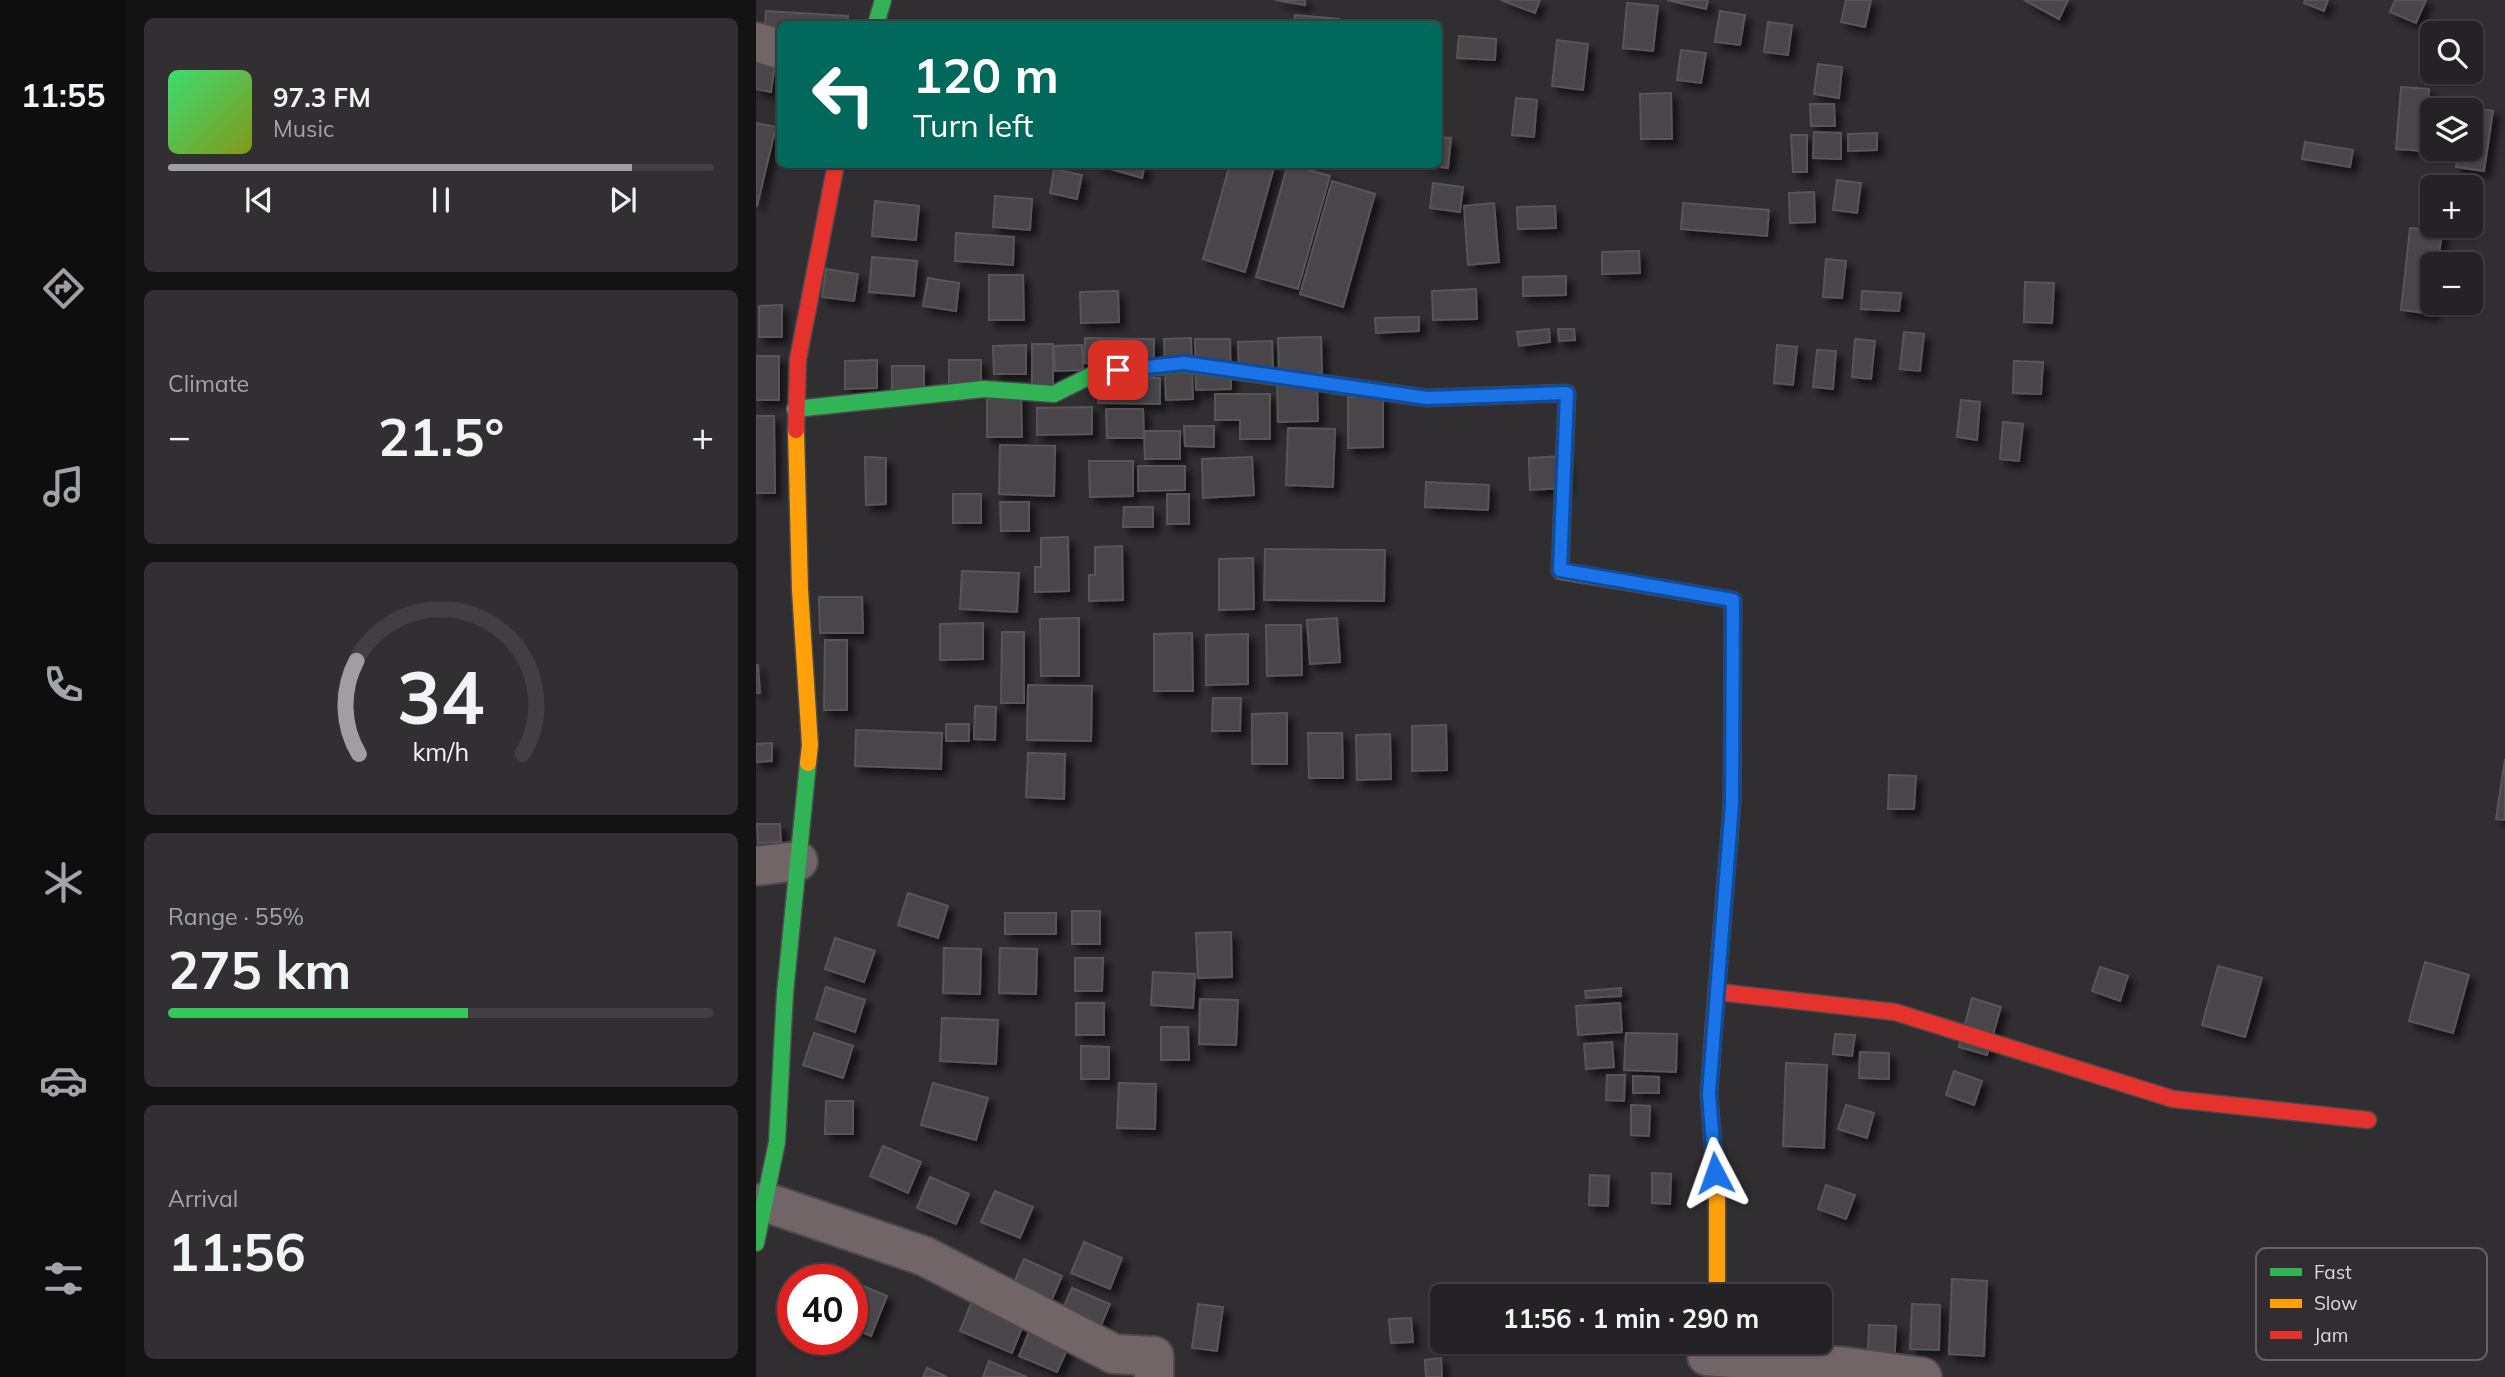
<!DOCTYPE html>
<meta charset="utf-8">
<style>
body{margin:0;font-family:Mulish,sans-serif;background:#312f32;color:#f1f3f6;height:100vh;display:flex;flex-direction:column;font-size:26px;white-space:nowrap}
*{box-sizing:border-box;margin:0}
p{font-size:23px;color:#a3a4a7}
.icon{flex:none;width:38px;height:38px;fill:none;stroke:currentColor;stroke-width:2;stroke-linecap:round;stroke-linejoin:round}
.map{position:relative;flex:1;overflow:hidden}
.panel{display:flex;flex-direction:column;gap:18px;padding:18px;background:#141314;width:630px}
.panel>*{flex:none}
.hud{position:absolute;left:21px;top:21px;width:665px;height:147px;border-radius:10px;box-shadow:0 2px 5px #0004,0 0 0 2px #423f42;background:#00695c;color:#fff;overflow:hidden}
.controls{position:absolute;left:1664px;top:21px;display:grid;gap:14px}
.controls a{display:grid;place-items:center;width:63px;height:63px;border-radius:10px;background:#252225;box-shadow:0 2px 5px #0004,0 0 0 2px #423f42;font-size:35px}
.speed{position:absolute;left:21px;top:1264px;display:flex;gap:14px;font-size:35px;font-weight:700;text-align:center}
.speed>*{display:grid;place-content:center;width:91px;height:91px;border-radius:50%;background:#252225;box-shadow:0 2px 5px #0004,0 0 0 2px #423f42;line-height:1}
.speed .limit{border:10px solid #d22;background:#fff;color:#111}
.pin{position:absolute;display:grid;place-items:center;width:60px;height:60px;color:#fff;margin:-30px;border-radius:14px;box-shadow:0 4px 10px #0006}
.me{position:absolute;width:77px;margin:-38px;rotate:356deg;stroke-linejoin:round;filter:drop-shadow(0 0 5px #0008)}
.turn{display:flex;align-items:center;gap:24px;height:147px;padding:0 21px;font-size:32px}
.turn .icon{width:91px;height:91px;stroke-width:2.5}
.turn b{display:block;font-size:49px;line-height:60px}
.big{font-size:52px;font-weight:700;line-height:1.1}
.panel .tile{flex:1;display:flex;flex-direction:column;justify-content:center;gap:10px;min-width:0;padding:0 24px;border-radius:10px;background:#312f32}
.panel .dial{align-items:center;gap:0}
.dial svg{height:182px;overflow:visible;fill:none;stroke:#423f42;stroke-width:7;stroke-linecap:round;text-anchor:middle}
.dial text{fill:#f1f3f6;stroke:none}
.song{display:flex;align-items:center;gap:21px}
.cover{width:84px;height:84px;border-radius:10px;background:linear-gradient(135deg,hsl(140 70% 55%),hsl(70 70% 35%))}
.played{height:7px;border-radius:4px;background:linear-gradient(90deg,#a19da1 85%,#423f42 85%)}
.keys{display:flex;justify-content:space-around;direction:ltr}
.heat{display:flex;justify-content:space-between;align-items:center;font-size:38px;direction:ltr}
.charge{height:10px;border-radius:5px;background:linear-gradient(90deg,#34c759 55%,#423f42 0)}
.trip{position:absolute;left:674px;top:1284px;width:402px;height:70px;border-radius:10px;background:#252225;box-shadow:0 2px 5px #0004,0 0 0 2px #423f42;font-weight:700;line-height:70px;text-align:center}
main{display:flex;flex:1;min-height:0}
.menu{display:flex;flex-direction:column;width:126px;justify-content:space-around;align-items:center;background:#0f0e0f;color:#a3a4a7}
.menu .icon{width:49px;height:49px}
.menu .selected{color:#a19da1}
.menu b{font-size:32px;color:#f1f3f6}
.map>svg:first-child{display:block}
.building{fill:#484548;stroke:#585558;stroke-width:2;filter:url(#shadow)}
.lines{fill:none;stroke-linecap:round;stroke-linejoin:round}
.street-casing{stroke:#4c4a4c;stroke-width:42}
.fast-casing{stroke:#4c4a4c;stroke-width:19}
.slow-casing{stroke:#4c4a4c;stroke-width:19}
.jam-casing{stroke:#4c4a4c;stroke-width:19}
.street{stroke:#726568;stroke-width:38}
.fast{stroke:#30b455;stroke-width:16}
.slow{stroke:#ff9f0a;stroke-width:16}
.jam{stroke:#e5322d;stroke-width:16}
.route-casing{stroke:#114b97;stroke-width:18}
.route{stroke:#1a73e8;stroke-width:12}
.key{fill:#322d32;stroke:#656165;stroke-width:2}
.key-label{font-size:19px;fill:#ddd9dd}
</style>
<main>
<nav class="menu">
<b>11:55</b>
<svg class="icon selected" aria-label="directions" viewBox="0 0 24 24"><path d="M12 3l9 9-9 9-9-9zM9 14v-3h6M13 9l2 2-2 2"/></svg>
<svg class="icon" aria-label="music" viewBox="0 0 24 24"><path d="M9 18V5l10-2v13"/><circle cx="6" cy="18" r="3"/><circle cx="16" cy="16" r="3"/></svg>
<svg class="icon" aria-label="phone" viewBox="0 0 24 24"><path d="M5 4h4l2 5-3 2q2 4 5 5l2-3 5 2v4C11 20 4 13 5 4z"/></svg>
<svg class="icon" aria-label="climate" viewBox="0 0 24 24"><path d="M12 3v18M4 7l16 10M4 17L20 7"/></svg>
<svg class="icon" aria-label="car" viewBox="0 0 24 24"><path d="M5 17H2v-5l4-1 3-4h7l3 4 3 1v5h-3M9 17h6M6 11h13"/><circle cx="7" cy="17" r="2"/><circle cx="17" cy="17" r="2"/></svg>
<svg class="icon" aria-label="filters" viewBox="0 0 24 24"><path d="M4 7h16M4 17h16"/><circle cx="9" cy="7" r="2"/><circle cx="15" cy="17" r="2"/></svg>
</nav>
<section class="panel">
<div class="tile">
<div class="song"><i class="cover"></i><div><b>97.3 FM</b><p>Music</p></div></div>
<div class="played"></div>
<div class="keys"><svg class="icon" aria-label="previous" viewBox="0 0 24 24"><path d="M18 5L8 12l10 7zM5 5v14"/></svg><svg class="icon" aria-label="pause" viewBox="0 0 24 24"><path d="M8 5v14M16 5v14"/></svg><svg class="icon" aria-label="next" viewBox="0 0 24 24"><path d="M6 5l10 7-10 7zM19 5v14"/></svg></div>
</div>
<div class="tile"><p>Climate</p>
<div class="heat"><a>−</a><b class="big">21.5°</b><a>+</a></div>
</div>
<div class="tile dial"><svg viewBox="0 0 100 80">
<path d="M14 69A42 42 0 1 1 86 69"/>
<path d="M14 69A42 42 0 0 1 13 28" stroke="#a19da1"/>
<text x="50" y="56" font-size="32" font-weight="700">34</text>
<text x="50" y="72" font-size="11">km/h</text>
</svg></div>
<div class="tile"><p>Range · 55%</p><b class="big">275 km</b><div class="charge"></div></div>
<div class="tile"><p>Arrival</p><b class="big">11:56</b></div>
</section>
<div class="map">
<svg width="1749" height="1377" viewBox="0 0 1749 1377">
<defs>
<filter id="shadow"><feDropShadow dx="6" dy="6" stdDeviation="3.5" flood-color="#0009"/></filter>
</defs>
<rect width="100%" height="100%" fill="#312e31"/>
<path class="building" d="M 519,0 L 549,0 L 549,5 Z
M 745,0 L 784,0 L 779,13 Z
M 911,0 L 952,0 L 950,9 Z
M 1090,0 L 1115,0 L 1109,27 L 1085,22 Z
M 1268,0 L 1312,0 L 1303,19 Z
M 1549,0 L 1572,0 L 1568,11 L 1548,3 Z
M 1639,0 L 1670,0 L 1660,23 L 1634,12 Z
M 871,3 L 902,6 L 897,51 L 867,48 Z
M 10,11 L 92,16 L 91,24 L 24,24 L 24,39 L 8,38 Z
M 964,11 L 989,15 L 984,45 L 959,42 Z
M 539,15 L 583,19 L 582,24 L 538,24 Z
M 1012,22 L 1036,25 L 1032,55 L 1008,52 Z
M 703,36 L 740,39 L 739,60 L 701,58 Z
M 801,40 L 832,44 L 827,90 L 796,86 Z
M 925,50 L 950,53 L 945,83 L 921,80 Z
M 0,61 L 19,64 L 15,92 L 0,89 Z
M 1062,64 L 1086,67 L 1083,98 L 1058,94 Z
M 1645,87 L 1673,89 L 1668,151 L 1640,149 Z
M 915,93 L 916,139 L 885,139 L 884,94 Z
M 760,98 L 781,100 L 778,137 L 756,135 Z
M 1054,104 L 1078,104 L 1079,126 L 1055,126 Z
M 1709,106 L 1737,111 L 1728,171 L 1700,167 L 1703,149 L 1715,149 L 1715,110 L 1708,110 Z
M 0,123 L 20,127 L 1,206 L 0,206 Z
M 1058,132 L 1085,133 L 1085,159 L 1057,158 Z
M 1121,133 L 1121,150 L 1092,151 L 1092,134 Z
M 1035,135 L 1051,135 L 1051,172 L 1037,172 Z
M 682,137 L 695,138 L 692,168 L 665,164 L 682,164 Z
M 1549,142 L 1597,150 L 1594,167 L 1546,159 Z
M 337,164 L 389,164 L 386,178 Z
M 474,164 L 519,164 L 489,272 L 447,259 Z
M 532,164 L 574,176 L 542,289 L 500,277 Z
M 298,169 L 326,175 L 321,199 L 294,193 Z
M 1081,180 L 1105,183 L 1101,213 L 1077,210 Z
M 576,181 L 619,194 L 587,307 L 544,294 Z
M 677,183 L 707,187 L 704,212 L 674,208 Z
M 1058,192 L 1059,222 L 1034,223 L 1033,193 Z
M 239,196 L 276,199 L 274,230 L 237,227 Z
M 119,201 L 163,206 L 160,240 L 116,236 Z
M 738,203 L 743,262 L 712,265 L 708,206 Z
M 927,203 L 1013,210 L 1011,236 L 925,229 Z
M 799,206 L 800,228 L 762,229 L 761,207 Z
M 1654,228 L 1686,231 L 1682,264 L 1676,264 L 1677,314 L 1645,310 Z
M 200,233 L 258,237 L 257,265 L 199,261 Z
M 883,251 L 884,273 L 846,274 L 846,252 Z
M 116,257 L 161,261 L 158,296 L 113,292 Z
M 1070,259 L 1090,261 L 1086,298 L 1067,297 Z
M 70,269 L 102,274 L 98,301 L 66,297 Z
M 233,275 L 267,275 L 268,320 L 233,320 Z
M 810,276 L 810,295 L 767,296 L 767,277 Z
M 172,278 L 203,283 L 200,311 L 167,306 Z
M 1269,282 L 1298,283 L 1296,323 L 1268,322 Z
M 720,289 L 721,319 L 677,320 L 676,291 Z
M 362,291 L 363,322 L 325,323 L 324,292 Z
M 1106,291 L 1145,293 L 1143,311 L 1105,309 Z
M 26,305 L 26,337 L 3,337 L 3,306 Z
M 663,317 L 663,331 L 620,333 L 619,318 Z
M 793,329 L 794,342 L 763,346 L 761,332 Z
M 802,329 L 818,329 L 819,340 L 803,341 Z
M 1148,332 L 1168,334 L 1164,371 L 1144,369 Z
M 565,337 L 566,373 L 523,374 L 522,338 Z
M 329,338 L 398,339 L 398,365 L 328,363 Z
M 435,338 L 437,399 L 410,400 L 408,339 Z
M 439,339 L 474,339 L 475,389 L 440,390 Z
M 1099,339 L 1119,341 L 1115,379 L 1096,377 Z
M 516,341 L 517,370 L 483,371 L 482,342 Z
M 276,344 L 297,344 L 297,391 L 276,391 Z
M 270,345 L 270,374 L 238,374 L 237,346 Z
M 326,345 L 327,370 L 299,371 L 298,346 Z
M 1021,345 L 1041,347 L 1037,385 L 1018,383 Z
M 1061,350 L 1080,351 L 1077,389 L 1057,387 Z
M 0,356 L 23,356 L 23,400 L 0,400 Z
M 121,360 L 121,388 L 89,389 L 89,361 Z
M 193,360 L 225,360 L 225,388 L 193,388 Z
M 1258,361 L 1287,362 L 1285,394 L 1257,393 Z
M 136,366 L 168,366 L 168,394 L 136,394 Z
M 342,377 L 404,378 L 404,404 L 342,403 Z
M 561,377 L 562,421 L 522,422 L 521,378 Z
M 265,392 L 266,437 L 231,437 L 231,393 Z
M 459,394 L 514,394 L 514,439 L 484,439 L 484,420 L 459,420 Z
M 627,396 L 627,447 L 592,448 L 592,397 Z
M 1205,400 L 1224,402 L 1221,440 L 1201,437 Z
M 336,407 L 336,434 L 281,435 L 281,408 Z
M 350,409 L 387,409 L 388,438 L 351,438 Z
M 0,416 L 18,416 L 19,493 L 0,493 Z
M 1247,422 L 1267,424 L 1263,461 L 1244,459 Z
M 428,426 L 458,426 L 458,447 L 429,446 Z
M 532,428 L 579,429 L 577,487 L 530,485 Z
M 388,431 L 424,431 L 424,459 L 389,459 Z
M 244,445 L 299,446 L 298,496 L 243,494 Z
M 809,456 L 810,488 L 774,490 L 773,458 Z
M 109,457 L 130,458 L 130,504 L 110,505 Z
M 496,457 L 498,495 L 447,498 L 446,459 Z
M 333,461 L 377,461 L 377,496 L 334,497 Z
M 382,466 L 429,466 L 429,490 L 382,491 Z
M 670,482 L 733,485 L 732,510 L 669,507 Z
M 197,494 L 225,494 L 225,523 L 197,523 Z
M 411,494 L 433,494 L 433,524 L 411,524 Z
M 244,502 L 273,502 L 273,531 L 245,531 Z
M 368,507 L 397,507 L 397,527 L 367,527 Z
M 312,537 L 313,591 L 279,592 L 279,567 L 285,567 L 285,538 Z
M 366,546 L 367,600 L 333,601 L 333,575 L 339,575 L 339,547 Z
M 509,549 L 629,550 L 628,601 L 508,600 Z
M 497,558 L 498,609 L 463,610 L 463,559 Z
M 206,571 L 263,573 L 261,612 L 204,609 Z
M 63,597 L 106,597 L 107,633 L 64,633 Z
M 323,618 L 323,676 L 285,676 L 284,619 Z
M 581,618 L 584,662 L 554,664 L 551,620 Z
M 227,623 L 227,659 L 184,660 L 184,624 Z
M 510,625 L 545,625 L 546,675 L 511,676 Z
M 246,632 L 268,632 L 268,703 L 245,703 Z
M 436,633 L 437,691 L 398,691 L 398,634 Z
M 492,634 L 492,684 L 450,685 L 450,635 Z
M 69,640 L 91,640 L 91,710 L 68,710 Z
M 0,665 L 2,665 L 4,693 L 0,693 Z
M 272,685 L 336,686 L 335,741 L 271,740 Z
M 457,698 L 485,698 L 484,731 L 456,731 Z
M 219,706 L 240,707 L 239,740 L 218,739 Z
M 531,713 L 531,764 L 496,764 L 496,714 Z
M 190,724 L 213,724 L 213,741 L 190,741 Z
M 690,725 L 691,770 L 656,771 L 656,726 Z
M 100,730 L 186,733 L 185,769 L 99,766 Z
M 552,733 L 586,733 L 587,778 L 553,778 Z
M 634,734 L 635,779 L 601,780 L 600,735 Z
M 16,743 L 16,761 L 0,762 L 0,744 Z
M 272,753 L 309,754 L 308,799 L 270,797 Z
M 1749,759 L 1749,820 L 1740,819 Z
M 1133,775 L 1160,776 L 1158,809 L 1132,809 Z
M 1,824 L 24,824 L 25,842 L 2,843 Z
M 152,893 L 192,906 L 182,938 L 142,925 Z
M 316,911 L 344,911 L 344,944 L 316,944 Z
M 249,913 L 300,913 L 300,934 L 249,934 Z
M 475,932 L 476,977 L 442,978 L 440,933 Z
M 79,938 L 119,951 L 108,982 L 69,969 Z
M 188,948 L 225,949 L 224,994 L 187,993 Z
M 244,948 L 281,949 L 280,994 L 243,993 Z
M 319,958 L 347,958 L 346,991 L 319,991 Z
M 1669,962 L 1713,975 L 1697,1033 L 1653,1021 Z
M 1462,966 L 1506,978 L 1489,1037 L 1446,1025 Z
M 1344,967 L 1372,976 L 1364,1001 L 1336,991 Z
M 397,972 L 439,974 L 437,1008 L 395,1005 Z
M 70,987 L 109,1000 L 99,1032 L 60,1019 Z
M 865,988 L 865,996 L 830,998 L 829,991 Z
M 1216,998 L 1245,1007 L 1231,1055 L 1203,1047 Z
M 444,999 L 482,1000 L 480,1045 L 443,1044 Z
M 320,1003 L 348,1003 L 348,1035 L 320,1035 Z
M 864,1003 L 866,1032 L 822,1035 L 820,1006 Z
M 186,1018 L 242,1020 L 240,1064 L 184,1061 Z
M 405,1027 L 432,1027 L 433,1060 L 405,1060 Z
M 58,1033 L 97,1046 L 87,1078 L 47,1065 Z
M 870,1033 L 921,1034 L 920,1072 L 868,1070 Z
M 1079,1034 L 1099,1035 L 1096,1056 L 1077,1054 Z
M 856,1042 L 858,1067 L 830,1069 L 828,1044 Z
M 325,1046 L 353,1047 L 353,1079 L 325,1079 Z
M 1104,1052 L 1133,1053 L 1133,1079 L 1103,1078 Z
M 1030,1063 L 1071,1065 L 1068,1148 L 1027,1146 Z
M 1198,1071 L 1226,1081 L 1218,1105 L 1190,1095 Z
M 851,1075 L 869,1075 L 868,1101 L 850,1100 Z
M 877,1076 L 903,1077 L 903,1093 L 877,1093 Z
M 177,1083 L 232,1098 L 220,1140 L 165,1125 Z
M 363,1083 L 400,1084 L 399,1129 L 361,1128 Z
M 70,1101 L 97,1101 L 97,1134 L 69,1134 Z
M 875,1105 L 894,1106 L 893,1136 L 875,1135 Z
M 1090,1105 L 1118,1113 L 1111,1138 L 1082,1129 Z
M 127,1146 L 165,1162 L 152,1193 L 114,1176 Z
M 896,1173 L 915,1174 L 914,1204 L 896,1203 Z
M 834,1175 L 853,1176 L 852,1206 L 833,1205 Z
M 174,1177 L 213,1194 L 200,1224 L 161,1208 Z
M 1070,1185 L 1099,1195 L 1090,1219 L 1062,1209 Z
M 239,1191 L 277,1207 L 264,1238 L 225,1222 Z
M 328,1242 L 366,1258 L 354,1289 L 315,1273 Z
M 268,1259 L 306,1276 L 293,1306 L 255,1290 Z
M 1196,1279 L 1231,1281 L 1228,1356 L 1193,1354 Z
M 96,1281 L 131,1296 L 115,1336 L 96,1328 Z
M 316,1288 L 354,1304 L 341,1335 L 303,1318 Z
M 220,1291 L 272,1313 L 256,1353 L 204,1331 Z
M 442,1304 L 467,1307 L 461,1351 L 436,1348 Z
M 1156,1304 L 1184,1305 L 1183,1350 L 1154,1349 Z
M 655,1318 L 657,1342 L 635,1343 L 633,1319 Z
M 276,1325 L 315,1341 L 301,1372 L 263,1356 Z
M 1113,1325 L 1140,1326 L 1138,1371 L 1111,1370 Z
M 685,1358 L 686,1377 L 670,1377 L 669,1360 Z
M 233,1361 L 271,1377 L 227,1377 Z
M 171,1368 L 191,1377 L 167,1377 Z"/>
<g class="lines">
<g class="street-casing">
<path id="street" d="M 0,42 L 24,49
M 0,866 L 42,861
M 9,1202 L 168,1256 L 358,1354 L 398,1356 L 398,1377
M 954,1342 L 951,1356 L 1091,1367 L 1166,1377"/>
</g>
<g class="fast-casing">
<path id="fast" d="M 120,24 L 127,0
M 39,409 L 228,389 L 298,394 L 340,373 L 428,364 L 579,385
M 841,577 L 977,600 L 976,804 L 958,1025
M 0,1243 L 21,1142 L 29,993 L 52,763"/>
</g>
<g class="slow-casing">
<path id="slow" d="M 579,385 L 671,398 L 811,393 L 804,571 L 841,577
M 40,430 L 44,590 L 54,745 L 52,763
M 958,1025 L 953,1093 L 961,1199 L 961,1297"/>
</g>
<g class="jam-casing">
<path id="jam" d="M 40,430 L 42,359 L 80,164
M 962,992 L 1139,1012 L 1417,1099 L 1612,1120"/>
</g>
<use href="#street" class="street"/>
<use href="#fast" class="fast"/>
<use href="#slow" class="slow"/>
<use href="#jam" class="jam"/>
</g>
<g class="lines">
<g class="route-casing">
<path id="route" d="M 362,370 L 428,363 L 671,398 L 811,393 L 804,570 L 977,600 L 976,804 L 953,1093 L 959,1173"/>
</g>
<use href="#route" class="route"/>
</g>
<rect x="1500" y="1248" width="231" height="112" rx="10" class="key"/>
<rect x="1514" y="1268" width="32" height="8" fill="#30b455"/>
<rect x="1514" y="1299" width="32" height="9" fill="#ff9f0a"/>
<rect x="1514" y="1331" width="32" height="8" fill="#e5322d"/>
<g class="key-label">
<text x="1558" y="1279">Fast</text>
<text x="1558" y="1310">Slow</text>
<text x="1558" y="1342">Jam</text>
</g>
</svg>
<div class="controls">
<a><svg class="icon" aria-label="search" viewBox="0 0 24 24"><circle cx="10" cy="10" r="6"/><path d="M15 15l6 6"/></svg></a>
<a><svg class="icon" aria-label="layers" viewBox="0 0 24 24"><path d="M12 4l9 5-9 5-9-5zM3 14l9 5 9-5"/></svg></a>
<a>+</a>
<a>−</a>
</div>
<div class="speed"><div class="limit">40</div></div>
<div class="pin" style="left:362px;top:370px;background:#d93025"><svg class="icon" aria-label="arrive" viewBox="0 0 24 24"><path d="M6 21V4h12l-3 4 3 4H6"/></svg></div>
<svg class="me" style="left:959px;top:1173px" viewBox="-20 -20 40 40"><path d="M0-17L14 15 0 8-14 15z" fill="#1a73e8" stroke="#fff" stroke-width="4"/></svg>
<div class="trip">11:56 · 1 min · 290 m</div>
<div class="hud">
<div class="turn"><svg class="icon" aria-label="left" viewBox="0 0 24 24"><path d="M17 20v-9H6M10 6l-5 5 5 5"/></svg><div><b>120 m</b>Turn left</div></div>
</div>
</div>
</main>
